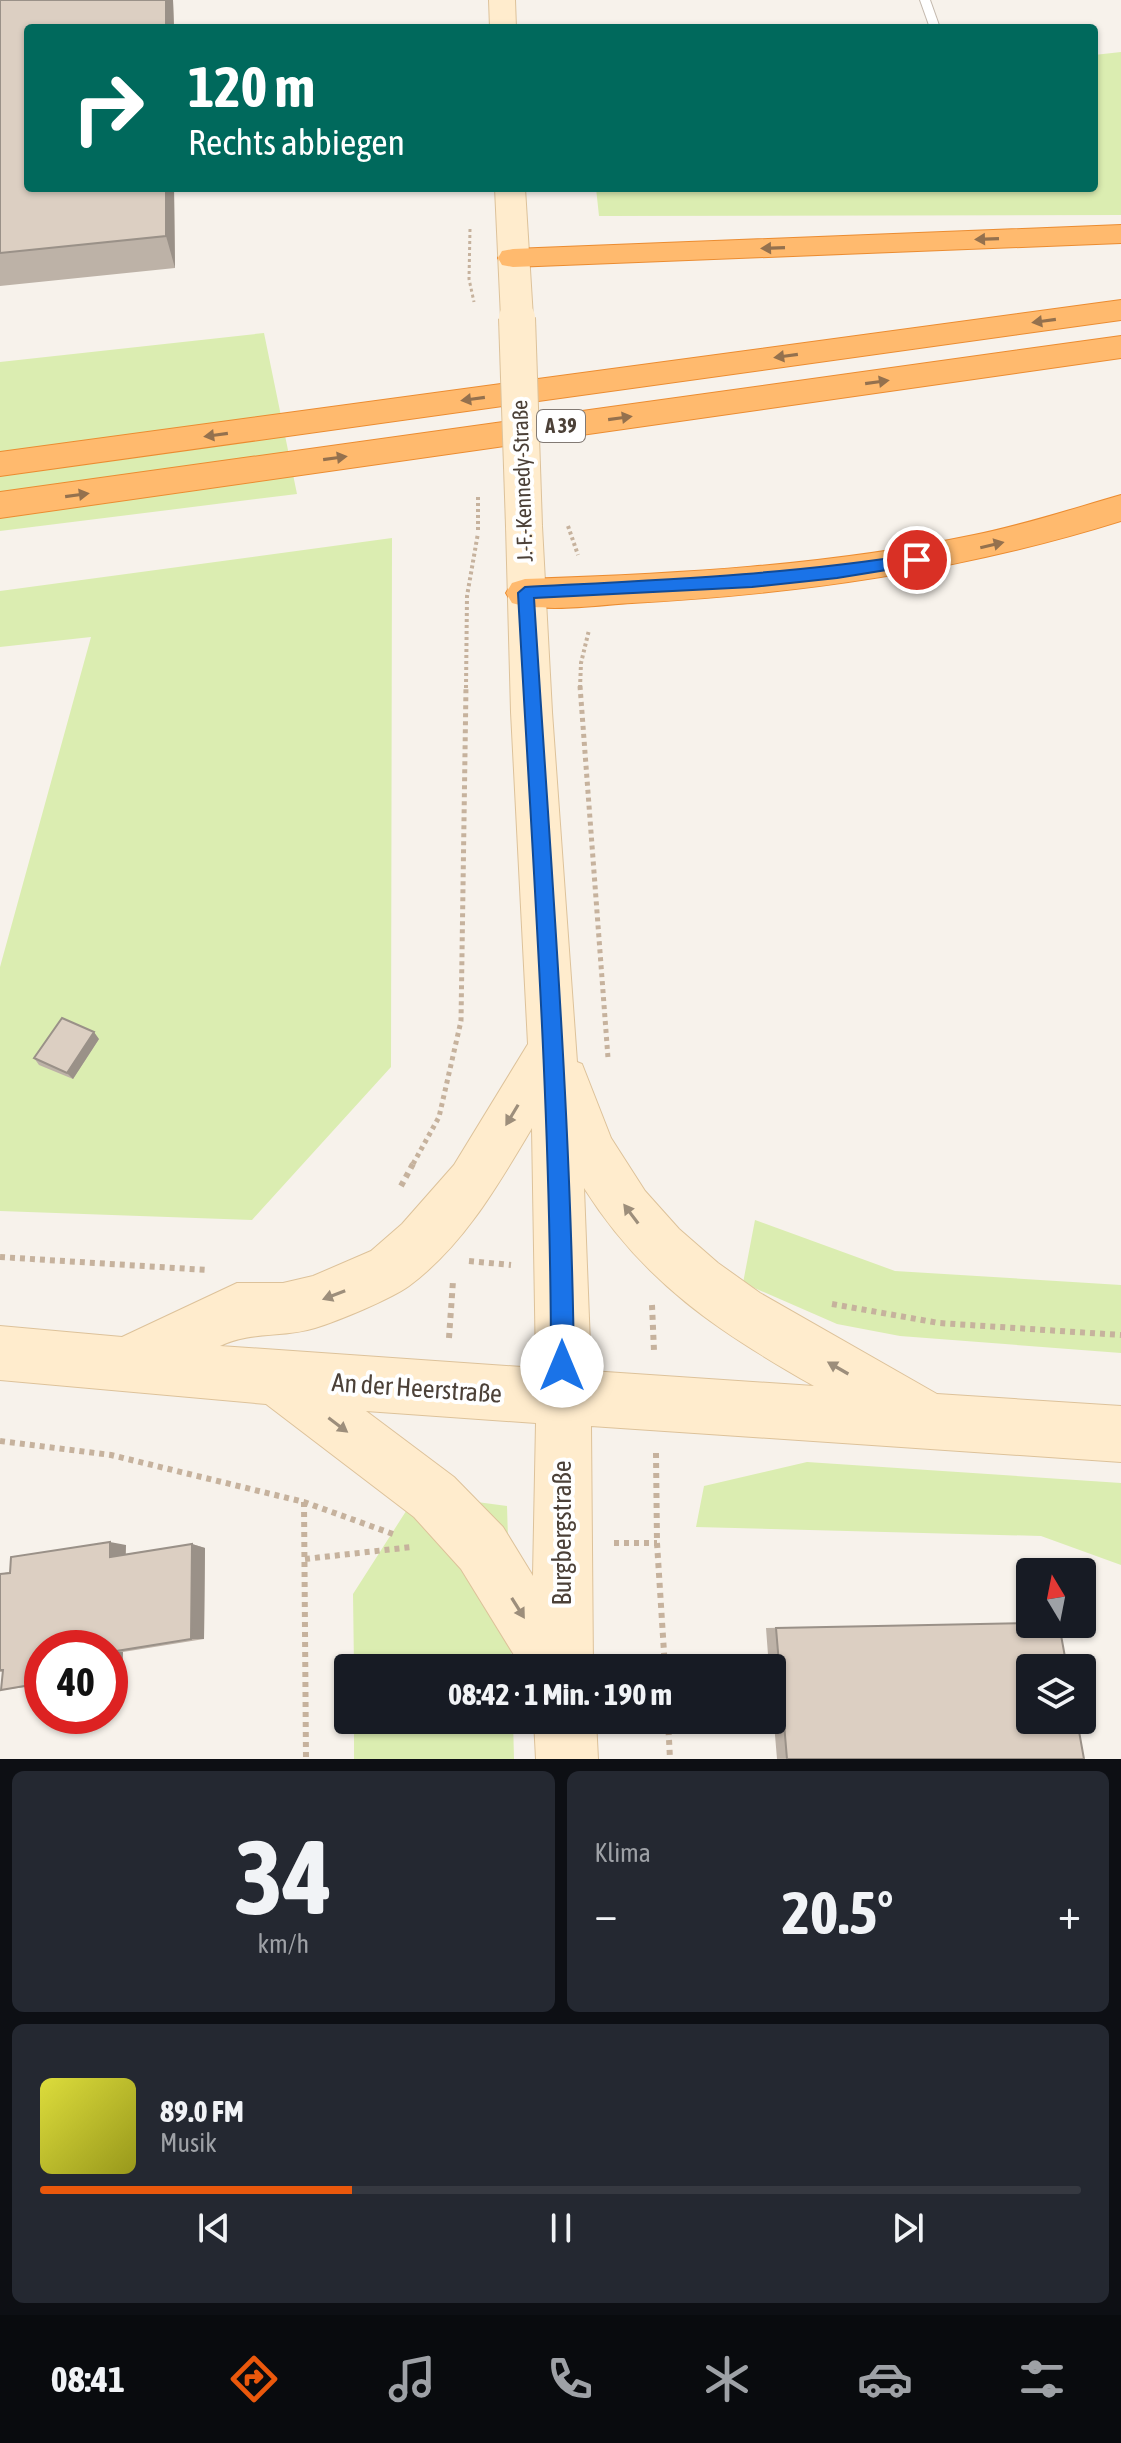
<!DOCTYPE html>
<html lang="de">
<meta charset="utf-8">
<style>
body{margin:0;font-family:"Asap Condensed",sans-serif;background:#242831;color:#f1f3f6;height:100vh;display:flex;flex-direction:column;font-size:30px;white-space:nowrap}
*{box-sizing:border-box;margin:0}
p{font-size:26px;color:#9ea1a6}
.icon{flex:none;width:44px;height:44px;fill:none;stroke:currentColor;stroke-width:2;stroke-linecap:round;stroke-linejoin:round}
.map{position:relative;height:1759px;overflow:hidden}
.details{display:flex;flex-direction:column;gap:12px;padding:12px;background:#0d0f14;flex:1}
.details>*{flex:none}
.hud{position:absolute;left:24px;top:24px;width:1074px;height:168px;border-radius:8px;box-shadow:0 2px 6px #0004;background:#00695c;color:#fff;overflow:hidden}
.needle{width:52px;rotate:350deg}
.fabs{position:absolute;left:1016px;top:1558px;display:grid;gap:16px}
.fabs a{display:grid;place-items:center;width:80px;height:80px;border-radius:8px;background:#171b24;box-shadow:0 2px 6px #0004;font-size:40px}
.speed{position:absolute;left:24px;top:1630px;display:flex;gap:16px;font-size:40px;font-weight:700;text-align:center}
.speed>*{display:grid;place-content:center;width:104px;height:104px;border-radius:50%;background:#171b24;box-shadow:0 2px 6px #0004;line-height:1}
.speed .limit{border:12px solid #d22;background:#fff;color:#111}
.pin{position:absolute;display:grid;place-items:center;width:68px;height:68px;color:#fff;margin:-34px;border:4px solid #fff;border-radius:50%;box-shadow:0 2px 8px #0007}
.me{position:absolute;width:88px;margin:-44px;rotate:0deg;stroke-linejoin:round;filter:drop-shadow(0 0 6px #0008)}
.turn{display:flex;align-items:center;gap:28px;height:168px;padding:0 32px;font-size:36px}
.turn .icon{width:104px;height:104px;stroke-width:2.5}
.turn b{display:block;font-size:56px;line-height:68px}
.big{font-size:60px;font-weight:700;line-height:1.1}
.details .tile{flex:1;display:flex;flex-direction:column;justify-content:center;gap:12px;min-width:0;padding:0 28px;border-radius:12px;background:#242831}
.details .dial{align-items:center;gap:0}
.dial b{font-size:104px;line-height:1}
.song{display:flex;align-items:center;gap:24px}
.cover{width:96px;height:96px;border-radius:12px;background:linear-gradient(135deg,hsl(60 70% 55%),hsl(60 70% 35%))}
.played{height:8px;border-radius:4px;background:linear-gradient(90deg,#ea580c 30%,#363941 30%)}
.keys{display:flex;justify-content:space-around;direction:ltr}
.heat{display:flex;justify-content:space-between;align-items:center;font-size:44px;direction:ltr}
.details .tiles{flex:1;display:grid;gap:12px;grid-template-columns:1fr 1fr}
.tile:last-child{grid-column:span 2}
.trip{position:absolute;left:334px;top:1654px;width:452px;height:80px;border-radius:8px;background:#171b24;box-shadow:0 2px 6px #0004;font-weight:700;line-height:80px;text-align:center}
.tabs{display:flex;height:128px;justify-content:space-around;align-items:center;background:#090b0e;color:#9ea1a6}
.tabs .icon{width:56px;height:56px}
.tabs .current{color:#ea580c}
.tabs b{font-size:36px;color:#f1f3f6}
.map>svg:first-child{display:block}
.green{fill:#dbedb1}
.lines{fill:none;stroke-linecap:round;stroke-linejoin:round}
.lane-casing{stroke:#c3b8ad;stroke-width:2}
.secondary-casing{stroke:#ddc29a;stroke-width:2}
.highway-casing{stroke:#eb8c31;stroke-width:2}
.path-far3{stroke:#c6b29d;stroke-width:3;stroke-dasharray:3 3;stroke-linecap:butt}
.path-far2{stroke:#c6b29d;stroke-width:4;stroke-dasharray:3 3;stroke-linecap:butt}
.path-far1{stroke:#c6b29d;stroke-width:5;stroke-dasharray:4 4;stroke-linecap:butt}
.path{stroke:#c6b29d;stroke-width:6;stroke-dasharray:5 5;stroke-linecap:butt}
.lane{fill:#fff;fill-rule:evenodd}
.secondary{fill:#ffeccd;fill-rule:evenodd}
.highway{fill:#ffba6e;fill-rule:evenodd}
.secondary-bridge-casing{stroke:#ddc29a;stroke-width:38;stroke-linecap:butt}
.path-bridge{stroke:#c6b29d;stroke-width:4;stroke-dasharray:3 3;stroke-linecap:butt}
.secondary-bridge{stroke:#ffeccd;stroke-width:36}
.wall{fill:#bdb2a7}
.shaded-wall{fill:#9a9188}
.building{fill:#dccfc2;stroke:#9a9188;stroke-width:2}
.oneway{fill:#94714e}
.oneway2{fill:#9d8e7b}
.route{fill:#1a73e8;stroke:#114b97;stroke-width:2}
.labels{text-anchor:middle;stroke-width:8;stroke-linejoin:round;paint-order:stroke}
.shield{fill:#fff;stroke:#827a74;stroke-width:2}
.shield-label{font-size:20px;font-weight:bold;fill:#4c4138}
.street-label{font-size:22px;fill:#4c4138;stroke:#fff}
.near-street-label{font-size:26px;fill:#4c4138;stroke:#fff}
</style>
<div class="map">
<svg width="1121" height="1759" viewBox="0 0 1121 1759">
<rect width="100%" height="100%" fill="#f7f2eb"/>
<path class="green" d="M 1121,52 L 1121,215 L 599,216 L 596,188 L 1094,188 L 1094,55 Z
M 264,333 L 297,494 L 0,531 L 0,362 Z
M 392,538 L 391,1067 L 252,1220 L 0,1211 L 0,967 L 91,637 L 0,647 L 0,591 Z
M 755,1220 L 895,1271 L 1121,1285 L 1121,1353 L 900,1336 L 837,1324 L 743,1283 Z
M 807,1462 L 1121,1483 L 1121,1565 L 1041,1536 L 696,1527 L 704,1486 Z
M 417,1494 L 507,1506 L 512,1668 L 354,1668 L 353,1594 Z
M 354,1720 L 513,1720 L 514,1759 L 354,1759 Z"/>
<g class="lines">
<g class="lane-casing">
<path id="lane" d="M 920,0 L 930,0 L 940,28 L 930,28 Z"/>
</g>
<g class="secondary-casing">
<path id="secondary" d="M 489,0 L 515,0 L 516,28 L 490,28 Z
M 495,188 L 525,188 L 533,318 L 528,325 L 517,328 L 506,325 L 501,318 Z
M 524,513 L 537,517 L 542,526 L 552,712 L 577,1062 L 582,1064 L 611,1138 L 645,1191 L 679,1229 L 718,1263 L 760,1293 L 937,1394 L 1121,1406 L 1121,1462 L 591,1426 L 593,1668 L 522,1668 L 461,1569 L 414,1517 L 266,1404 L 0,1380 L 0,1326 L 122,1337 L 237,1283 L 283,1283 L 313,1276 L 371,1251 L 402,1224 L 454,1165 L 528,1044 L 511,712 L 506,526 L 511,517 ZM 532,1128 L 536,1368 L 220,1346 C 250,1331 283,1338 315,1328 C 338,1321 391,1299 409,1286 C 464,1245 498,1185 532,1128 ZM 584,1188 C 644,1283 719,1332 814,1386 L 591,1371 ZM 366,1411 L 536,1423 L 533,1576 L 503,1527 L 454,1477 Z
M 534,1720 L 596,1720 L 598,1759 L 536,1759 Z"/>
</g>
<g class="highway-casing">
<path id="highway" d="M 1121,225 L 1121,243 L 513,267 L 502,265 L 498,258 L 502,251 L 513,249 Z
M 1121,300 L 1121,320 L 0,476 L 0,452 Z
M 1121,336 L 1121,358 L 0,518 L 0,492 Z
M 1121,495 L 1121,521 C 961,571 799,594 632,603 C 597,605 545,613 512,603 L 506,593 L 512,583 L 525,579 C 676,574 826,566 974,535 C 1024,525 1072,509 1121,495 Z"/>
</g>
<path class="path-far3" d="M 470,229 L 469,279 L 474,302"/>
<path class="path-far2" d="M 568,526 L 578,555
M 466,688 L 467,596 L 478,533
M 580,688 L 581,663 L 589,630"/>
<path class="path-far1" d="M 580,686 L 608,1058
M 413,1164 L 439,1117 L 461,1021 L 466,686"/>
<path class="path" d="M 401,1186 L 414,1162
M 0,1257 L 207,1270
M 469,1261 L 511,1265
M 832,1304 L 939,1323 L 1121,1335
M 652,1305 L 654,1351
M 449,1338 L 453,1281
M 0,1441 L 111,1455 L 304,1502 L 393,1534
M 656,1453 L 657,1543 L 665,1668
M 304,1502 L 306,1759
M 614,1543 L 657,1543
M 305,1559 L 412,1547
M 668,1720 L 670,1759"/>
<use href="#lane" class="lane"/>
<use href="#secondary" class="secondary"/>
<use href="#highway" class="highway"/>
<g class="secondary-bridge-casing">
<path id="secondary-bridge" d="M 517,318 L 524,526"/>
</g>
<path class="path-bridge" d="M 478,497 L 478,533"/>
<use href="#secondary-bridge" class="secondary-bridge"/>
</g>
<path class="wall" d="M 0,0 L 173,0 L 174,28 L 28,28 L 174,188 L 175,268 L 0,286 Z
M 99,1039 L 73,1079 L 39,1065 L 34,1058 Z
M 192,1544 L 205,1548 L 204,1639 L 123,1652 L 122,1672 L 110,1674 L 110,1648 L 42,1648 L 42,1685 L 1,1690 L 3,1672 L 0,1672 L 0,1574 L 126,1545 L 126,1554 Z
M 1030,1623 L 1084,1759 L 777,1759 L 772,1699 L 772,1668 L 769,1668 L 766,1628 Z"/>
<path class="shaded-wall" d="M 166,0 L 173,0 L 174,28 L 166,28 Z
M 166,188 L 174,188 L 175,268 L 166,236 Z
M 94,1032 L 99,1039 L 73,1079 L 67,1073 Z
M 110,1542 L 126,1545 L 125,1560 L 110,1557 Z
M 192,1544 L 205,1548 L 204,1639 L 191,1639 Z
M 110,1652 L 123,1652 L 122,1672 L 110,1672 Z"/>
<path class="building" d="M 0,0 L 166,0 L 166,28 L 28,28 L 28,188 L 166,188 L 166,236 L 0,253 Z
M 62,1018 L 94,1032 L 67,1073 L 34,1058 Z
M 110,1542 L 110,1557 L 192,1544 L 191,1639 L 110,1652 L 110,1648 L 42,1648 L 42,1683 L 1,1690 L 3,1670 L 0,1670 L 0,1574 L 10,1573 L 11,1557 Z
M 1030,1623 L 1059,1624 L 1067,1668 L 1030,1668 L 1030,1720 L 1077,1720 L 1084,1759 L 787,1759 L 776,1628 Z"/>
<defs><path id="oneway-solid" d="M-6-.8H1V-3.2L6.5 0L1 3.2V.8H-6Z" transform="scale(2)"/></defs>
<g class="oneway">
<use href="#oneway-solid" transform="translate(987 239) rotate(178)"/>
<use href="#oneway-solid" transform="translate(773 248) rotate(178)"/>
<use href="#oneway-solid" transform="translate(1044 321) rotate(172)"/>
<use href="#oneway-solid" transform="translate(786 356) rotate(172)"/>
<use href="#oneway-solid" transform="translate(877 382) rotate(-8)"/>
<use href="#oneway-solid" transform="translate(473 399) rotate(172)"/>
<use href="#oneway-solid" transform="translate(620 418) rotate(-8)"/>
<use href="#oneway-solid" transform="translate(216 435) rotate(172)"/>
<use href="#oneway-solid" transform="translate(335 458) rotate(-8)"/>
<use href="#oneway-solid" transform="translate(77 495) rotate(-8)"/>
<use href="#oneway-solid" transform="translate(992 545) rotate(-13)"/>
</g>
<g class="oneway2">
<use href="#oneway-solid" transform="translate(512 1115) rotate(121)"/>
<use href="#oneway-solid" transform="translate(631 1214) rotate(-127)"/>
<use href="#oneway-solid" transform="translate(334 1295) rotate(159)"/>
<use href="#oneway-solid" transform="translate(838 1368) rotate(-150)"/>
<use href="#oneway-solid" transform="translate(338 1425) rotate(37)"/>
<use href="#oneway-solid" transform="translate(518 1608) rotate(58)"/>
</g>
<path class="route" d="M 917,554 L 925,560 L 923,564 L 837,578 L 752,587 L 534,598 C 550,854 571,1110 574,1366 L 570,1374 L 562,1377 L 554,1374 L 551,1366 C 551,1108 532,850 518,593 L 525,587 C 657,580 787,575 917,554 Z"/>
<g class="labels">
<rect class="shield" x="537" y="410" width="48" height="32" rx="6"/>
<g class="shield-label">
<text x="561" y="433">A 39</text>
</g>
<g class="street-label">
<text transform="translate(522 481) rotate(-92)" y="8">J.-F.-Kennedy-Straße</text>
</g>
<g class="near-street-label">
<text transform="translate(417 1388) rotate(4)" y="9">An der Heerstraße</text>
<text transform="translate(562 1533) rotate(-90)" y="9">Burgbergstraße</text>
</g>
</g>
</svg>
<div class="fabs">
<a><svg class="needle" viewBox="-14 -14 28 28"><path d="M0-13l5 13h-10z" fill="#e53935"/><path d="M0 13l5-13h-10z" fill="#9ea1a6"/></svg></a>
<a><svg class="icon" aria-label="layers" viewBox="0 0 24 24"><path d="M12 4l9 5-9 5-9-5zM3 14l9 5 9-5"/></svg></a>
</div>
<div class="speed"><div class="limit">40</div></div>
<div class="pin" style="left:917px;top:560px;background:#d93025"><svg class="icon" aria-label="arrive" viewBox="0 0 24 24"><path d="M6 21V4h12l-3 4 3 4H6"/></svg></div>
<svg class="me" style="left:562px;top:1366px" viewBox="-20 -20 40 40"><circle r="19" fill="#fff"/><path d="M0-13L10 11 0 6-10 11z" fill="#1a73e8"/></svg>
<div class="trip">08:42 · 1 Min. · 190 m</div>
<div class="hud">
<div class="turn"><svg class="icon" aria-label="right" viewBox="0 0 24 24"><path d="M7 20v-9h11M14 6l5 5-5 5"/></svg><div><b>120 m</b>Rechts abbiegen</div></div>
</div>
</div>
<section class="details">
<div class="tiles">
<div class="tile dial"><b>34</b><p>km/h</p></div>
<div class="tile"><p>Klima</p>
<div class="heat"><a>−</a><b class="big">20.5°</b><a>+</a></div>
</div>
<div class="tile">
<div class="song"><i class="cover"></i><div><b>89.0 FM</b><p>Musik</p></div></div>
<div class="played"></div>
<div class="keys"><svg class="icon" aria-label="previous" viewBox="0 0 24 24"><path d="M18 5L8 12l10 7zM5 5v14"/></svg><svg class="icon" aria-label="pause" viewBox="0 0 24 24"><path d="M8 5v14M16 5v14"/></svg><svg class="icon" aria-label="next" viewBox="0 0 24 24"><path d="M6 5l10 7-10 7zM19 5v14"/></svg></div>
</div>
</div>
</section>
<nav class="tabs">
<b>08:41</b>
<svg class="icon current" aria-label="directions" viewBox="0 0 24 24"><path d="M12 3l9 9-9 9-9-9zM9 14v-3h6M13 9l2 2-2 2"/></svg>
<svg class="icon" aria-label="music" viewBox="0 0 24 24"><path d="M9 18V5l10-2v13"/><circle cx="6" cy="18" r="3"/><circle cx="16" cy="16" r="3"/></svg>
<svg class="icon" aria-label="phone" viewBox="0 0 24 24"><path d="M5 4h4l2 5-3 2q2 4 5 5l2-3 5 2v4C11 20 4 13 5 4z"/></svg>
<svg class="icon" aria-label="climate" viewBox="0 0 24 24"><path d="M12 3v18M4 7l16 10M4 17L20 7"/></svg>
<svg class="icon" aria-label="car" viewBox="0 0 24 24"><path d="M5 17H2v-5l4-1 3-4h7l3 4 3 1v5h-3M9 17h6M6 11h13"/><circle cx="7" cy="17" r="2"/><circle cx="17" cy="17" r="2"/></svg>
<svg class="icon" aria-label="filters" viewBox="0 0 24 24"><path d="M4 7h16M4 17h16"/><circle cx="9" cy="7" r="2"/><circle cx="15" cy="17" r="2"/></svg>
</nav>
